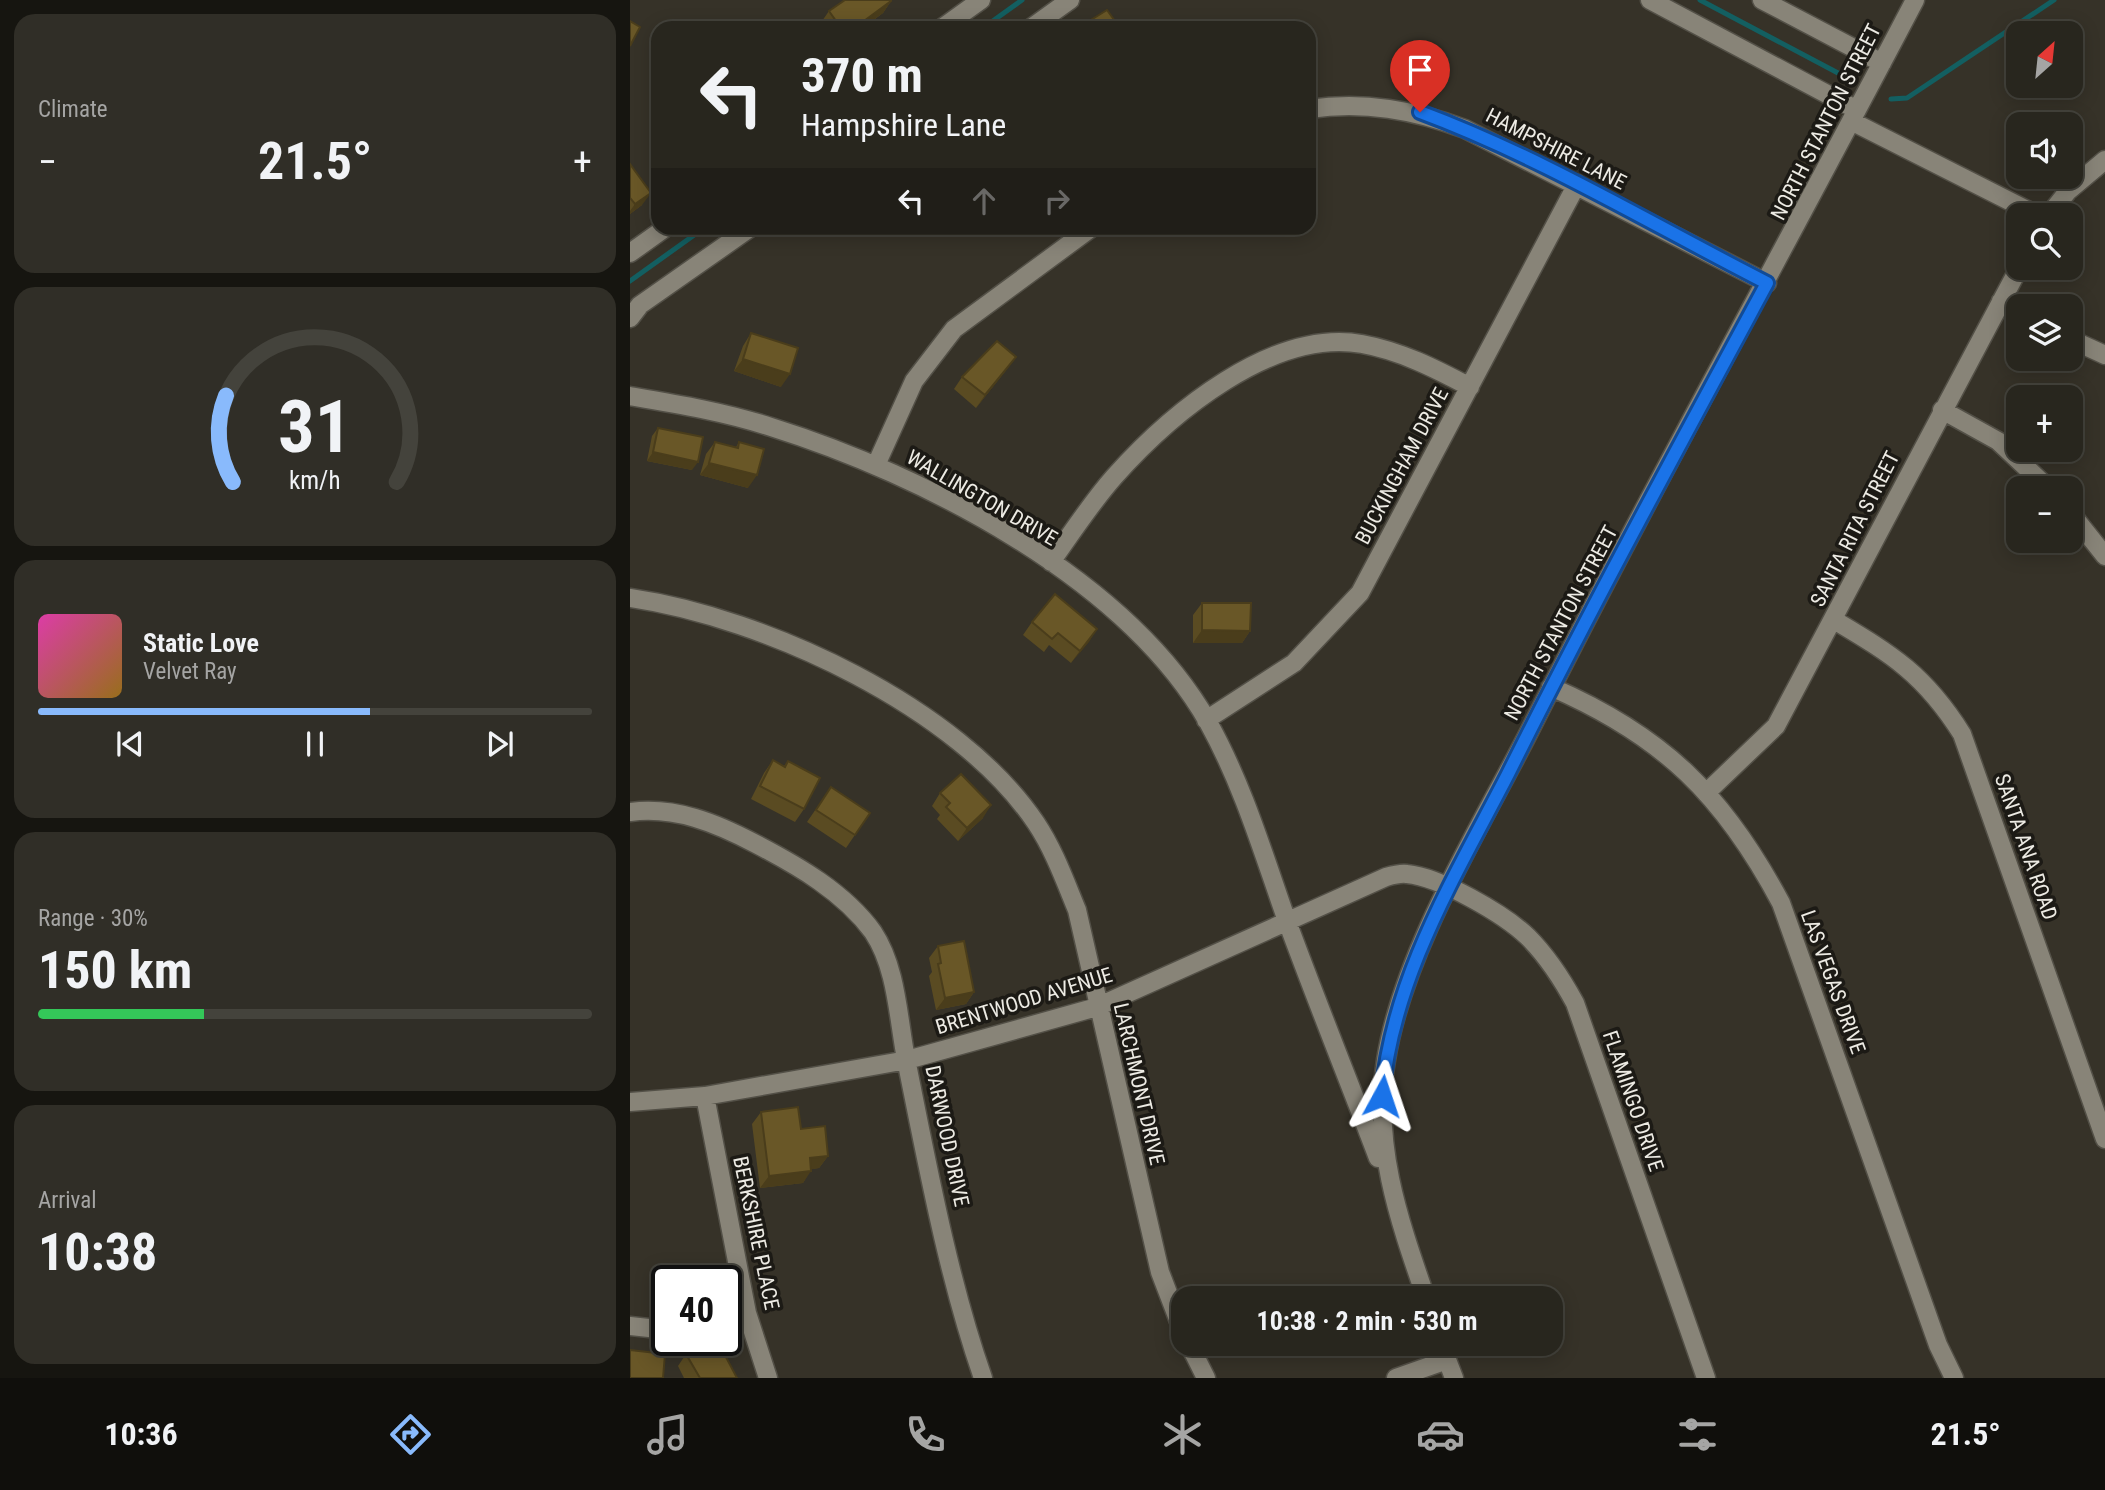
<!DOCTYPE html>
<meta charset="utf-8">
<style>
body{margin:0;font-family:"Roboto Condensed",sans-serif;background:#302e27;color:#f1f3f6;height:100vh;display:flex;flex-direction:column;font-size:26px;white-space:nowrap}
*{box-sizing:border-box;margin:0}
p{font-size:23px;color:#a5a5a4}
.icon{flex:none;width:38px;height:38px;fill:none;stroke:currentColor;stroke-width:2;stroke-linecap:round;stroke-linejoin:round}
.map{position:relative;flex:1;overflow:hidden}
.side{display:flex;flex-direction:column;gap:14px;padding:14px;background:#161510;width:630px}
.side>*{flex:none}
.top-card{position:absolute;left:21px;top:21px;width:665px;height:214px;border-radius:21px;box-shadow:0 4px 18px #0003,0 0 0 2px #44433c;background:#28261e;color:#f1f3f6;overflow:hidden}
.needle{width:46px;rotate:27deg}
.buttons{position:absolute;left:1376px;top:21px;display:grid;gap:14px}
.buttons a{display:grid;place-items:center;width:77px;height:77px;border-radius:14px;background:#28261e;box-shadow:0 4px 18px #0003,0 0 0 2px #44433c;font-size:35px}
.speed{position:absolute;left:21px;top:1265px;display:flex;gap:14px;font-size:35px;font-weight:700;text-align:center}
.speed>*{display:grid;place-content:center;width:91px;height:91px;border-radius:50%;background:#28261e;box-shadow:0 4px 18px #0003,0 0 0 2px #44433c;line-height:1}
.speed .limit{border:4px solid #111;border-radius:10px;background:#fff;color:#111}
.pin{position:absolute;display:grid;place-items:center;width:60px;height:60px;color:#fff;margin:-72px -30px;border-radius:50% 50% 50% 0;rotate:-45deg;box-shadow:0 0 7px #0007}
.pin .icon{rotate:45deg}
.me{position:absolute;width:77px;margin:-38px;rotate:5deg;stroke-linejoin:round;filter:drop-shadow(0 0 5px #0008)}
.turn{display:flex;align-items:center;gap:24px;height:147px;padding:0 35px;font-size:32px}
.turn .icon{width:91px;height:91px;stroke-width:2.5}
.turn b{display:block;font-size:49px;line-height:60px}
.lanes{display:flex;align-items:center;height:66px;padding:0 35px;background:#0003;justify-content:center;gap:35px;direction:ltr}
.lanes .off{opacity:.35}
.big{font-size:52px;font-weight:700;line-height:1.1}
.side .card{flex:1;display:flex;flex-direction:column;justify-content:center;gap:10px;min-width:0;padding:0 24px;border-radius:21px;background:#302e27}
.side .dial{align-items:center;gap:0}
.dial svg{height:182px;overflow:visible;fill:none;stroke:#44433c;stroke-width:7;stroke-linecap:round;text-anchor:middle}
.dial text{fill:#f1f3f6;stroke:none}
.song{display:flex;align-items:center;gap:21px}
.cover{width:84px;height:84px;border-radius:10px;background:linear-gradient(135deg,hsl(320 70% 55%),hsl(40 70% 35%))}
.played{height:7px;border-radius:4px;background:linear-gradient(90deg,#89bafc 60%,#44433c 60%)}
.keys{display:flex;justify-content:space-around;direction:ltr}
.heat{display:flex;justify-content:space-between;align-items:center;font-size:38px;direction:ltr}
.charge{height:10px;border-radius:5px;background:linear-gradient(90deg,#34c759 30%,#44433c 0)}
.trip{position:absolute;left:541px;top:1286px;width:392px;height:70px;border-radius:21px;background:#28261e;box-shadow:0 4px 18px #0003,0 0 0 2px #44433c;font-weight:700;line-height:70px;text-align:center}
.tabs{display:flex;height:112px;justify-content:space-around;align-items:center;background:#100f0c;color:#a5a5a4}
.tabs .icon{width:49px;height:49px}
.tabs .active{color:#89bafc}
.tabs b{font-size:32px;color:#f1f3f6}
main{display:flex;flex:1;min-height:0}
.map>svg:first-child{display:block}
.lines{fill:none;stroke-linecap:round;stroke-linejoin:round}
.stream{stroke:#135f61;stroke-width:5}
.minor-casing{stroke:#535047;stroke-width:21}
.minor{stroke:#888478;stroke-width:18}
.wall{fill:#5a4b22}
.shaded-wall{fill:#4a3d1b}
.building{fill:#695727;stroke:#4a3d1b;stroke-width:2}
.route-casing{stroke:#114b97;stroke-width:18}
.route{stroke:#1a73e8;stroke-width:12}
.labels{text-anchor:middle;stroke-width:7;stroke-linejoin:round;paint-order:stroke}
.street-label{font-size:21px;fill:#edebe4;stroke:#1c1a15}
</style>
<main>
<section class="side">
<div class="card"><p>Climate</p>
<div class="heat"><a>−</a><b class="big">21.5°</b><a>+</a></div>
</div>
<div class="card dial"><svg viewBox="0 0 100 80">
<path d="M14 69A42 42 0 1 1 86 69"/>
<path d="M14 69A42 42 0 0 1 11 31" stroke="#89bafc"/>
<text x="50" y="56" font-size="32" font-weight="700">31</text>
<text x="50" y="72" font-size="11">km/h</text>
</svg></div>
<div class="card">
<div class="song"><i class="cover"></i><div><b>Static Love</b><p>Velvet Ray</p></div></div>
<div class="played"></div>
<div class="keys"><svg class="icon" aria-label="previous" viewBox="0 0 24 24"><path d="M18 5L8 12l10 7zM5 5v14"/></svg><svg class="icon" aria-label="pause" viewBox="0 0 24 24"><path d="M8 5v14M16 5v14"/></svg><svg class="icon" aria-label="next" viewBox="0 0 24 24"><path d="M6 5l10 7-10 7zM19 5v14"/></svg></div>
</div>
<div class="card"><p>Range · 30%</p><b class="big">150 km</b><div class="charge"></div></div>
<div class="card"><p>Arrival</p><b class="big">10:38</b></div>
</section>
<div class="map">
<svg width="1475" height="1378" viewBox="0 0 1475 1378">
<rect width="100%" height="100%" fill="#363228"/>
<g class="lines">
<path class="stream" d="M 1070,0 L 1208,73
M 353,28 L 392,0
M 1261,99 L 1277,98 L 1424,0
M 0,281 L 74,228"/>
<g class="minor-casing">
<path id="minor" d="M 1020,0 L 1227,110
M 1132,0 L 1252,63
M 312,28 L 351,0
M 401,28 L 440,0
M 679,109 C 734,101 784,110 835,129 L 1137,283
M 1221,121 L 1407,215
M 1419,215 L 1438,191 L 1475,160
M 0,253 L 35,228
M 1371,301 L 1388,310
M 0,318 L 10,305 L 120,228
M 1440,339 L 1475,355
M 0,396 C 47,404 95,412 141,427 C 294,475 496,578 578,722 C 613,785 633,853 657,921 C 686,1000 718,1079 748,1158
M 1312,410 L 1368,441 L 1418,488
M 246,465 L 284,381 L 324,329 L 461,228
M 1440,512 L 1475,556
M 421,562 C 441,534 461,503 484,477 C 540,414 642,328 732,344 C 771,351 806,369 840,387
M 0,598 C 136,618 328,707 406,823 C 424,850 435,881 447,910 L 530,1272 L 553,1332
M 1204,620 C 1263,655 1295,675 1332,734 L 1475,1139
M 921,687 C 1034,736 1094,796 1151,903 L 1308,1345 L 1324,1378
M 576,720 L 664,663 L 730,593 L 947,184
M 1076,793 L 1146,726 L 1389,268
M 0,812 C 45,806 86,823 126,844 C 168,866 214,892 243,932 C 267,968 268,1018 276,1059 C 297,1163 318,1278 353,1378
M 75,1096 L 117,1313 L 138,1378
M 0,1102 L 75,1096 L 277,1060 L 467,1007 L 756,877 C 763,875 770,873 777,874 C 810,877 874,914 898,937 C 917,956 932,979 945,1003 L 1076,1378
M 796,1298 C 769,1220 742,1144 756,1060 C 773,952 849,830 899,732 C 1023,486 1157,244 1285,0
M 96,1317 L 117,1313
M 0,1326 L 37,1330
M 559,1344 L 576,1378
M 811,1344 L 824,1378
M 766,1378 L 817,1360"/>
</g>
<use href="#minor" class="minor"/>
</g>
<path class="wall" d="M 261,1 L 253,13 L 233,28 L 193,28 L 190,24 L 199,11 Z
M 0,164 L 12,205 L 0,214 Z
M 121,333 L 151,387 L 104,371 L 113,346 Z
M 377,369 L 346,408 L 324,389 L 332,377 Z
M 28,428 L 62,470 L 17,461 L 22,436 Z
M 85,442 L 106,447 L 109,442 L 118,488 L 70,475 L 76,454 Z
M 572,603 L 620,631 L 612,643 L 563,643 L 563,615 Z
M 402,622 L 467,629 L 441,663 L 419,645 L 414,652 L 393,635 Z
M 143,760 L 154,766 L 158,761 L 174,809 L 165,822 L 121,799 L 134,773 Z
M 201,787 L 240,813 L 216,848 L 177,822 Z
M 310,793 L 353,818 L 328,841 L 307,819 L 310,815 L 302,806 Z
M 308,946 L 344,992 L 336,1004 L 306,1010 L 299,976 L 302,972 L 299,958 Z
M 131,1112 L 171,1129 L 198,1156 L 189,1168 L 181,1169 L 173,1183 L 130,1188 L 122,1124 Z
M 60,1340 L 87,1340 L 107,1378 L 54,1378 L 48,1366 L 56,1354 L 60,1352 L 56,1346 Z"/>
<path class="shaded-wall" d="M 261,1 L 253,13 L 232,28 L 230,24 Z
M 21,193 L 12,205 L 0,214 L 0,211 L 5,204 Z
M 386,357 L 377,369 L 346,408 L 355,395 Z
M 113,359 L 160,374 L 151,387 L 104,371 Z
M 23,452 L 68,462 L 62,470 L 17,461 Z
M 79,463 L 127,475 L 118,488 L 70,475 Z
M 467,629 L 459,642 L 441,663 L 450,651 Z
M 572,630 L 620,631 L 612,643 L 563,643 Z
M 361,805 L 353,818 L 328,841 L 337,828 Z
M 344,992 L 336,1004 L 306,1010 L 315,998 Z
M 198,1156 L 189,1168 L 171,1171 L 180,1158 Z
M 181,1171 L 173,1183 L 130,1188 L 139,1176 Z"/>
<path class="building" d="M 215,0 L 261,0 L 261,1 L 230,24 L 233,28 L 211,28 L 199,11 Z
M 477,10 L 490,28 L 448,28 Z
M 0,21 L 10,27 L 0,46 Z
M 0,164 L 21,193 L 5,204 L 0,198 Z
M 121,333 L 168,348 L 160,374 L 113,359 Z
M 367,341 L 386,357 L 355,395 L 332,377 Z
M 28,428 L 73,437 L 68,462 L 23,452 Z
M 85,442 L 108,448 L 109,442 L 134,449 L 127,475 L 79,463 Z
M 425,594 L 467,629 L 450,651 L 428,633 L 422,639 L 402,622 Z
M 572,603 L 621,603 L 620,631 L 572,630 Z
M 143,760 L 155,767 L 158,761 L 190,778 L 174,809 L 130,786 Z
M 331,774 L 361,805 L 337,828 L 316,807 L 320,803 L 310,793 Z
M 201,787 L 240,813 L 225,835 L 186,810 Z
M 334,941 L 344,992 L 315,998 L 308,964 L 311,963 L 308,946 Z
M 168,1107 L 171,1129 L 195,1126 L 198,1156 L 180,1158 L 181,1171 L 139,1176 L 131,1112 Z
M 69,1340 L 87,1340 L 107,1378 L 70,1378 L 56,1354 L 72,1345 Z
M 0,1350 L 35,1354 L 33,1378 L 0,1378 Z"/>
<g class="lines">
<g class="route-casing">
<path id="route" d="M 752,1096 C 762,978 825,877 878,774 C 961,608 1049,446 1137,283 C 1023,225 911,157 790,112"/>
</g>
<use href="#route" class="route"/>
</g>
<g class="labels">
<g class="street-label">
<text transform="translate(1196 122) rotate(-63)" y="7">NORTH STANTON STREET</text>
<text transform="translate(926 149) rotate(27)" y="7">HAMPSHIRE LANE</text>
<text transform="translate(772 466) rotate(-62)" y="7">BUCKINGHAM DRIVE</text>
<text transform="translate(352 498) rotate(30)" y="7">WALLINGTON DRIVE</text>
<text transform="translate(1225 529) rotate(-63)" y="7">SANTA RITA STREET</text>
<text transform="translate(931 623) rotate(-62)" y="7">NORTH STANTON STREET</text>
<text transform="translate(1396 847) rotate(71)" y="7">SANTA ANA ROAD</text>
<text transform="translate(1203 982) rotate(70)" y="7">LAS VEGAS DRIVE</text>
<text transform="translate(394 1001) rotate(-17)" y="7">BRENTWOOD AVENUE</text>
<text transform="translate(509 1084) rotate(77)" y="7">LARCHMONT DRIVE</text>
<text transform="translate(1003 1101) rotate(71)" y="7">FLAMINGO DRIVE</text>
<text transform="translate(317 1136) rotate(78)" y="7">DARWOOD DRIVE</text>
<text transform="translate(126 1233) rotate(78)" y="7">BERKSHIRE PLACE</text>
</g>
</g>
</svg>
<div class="buttons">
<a><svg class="needle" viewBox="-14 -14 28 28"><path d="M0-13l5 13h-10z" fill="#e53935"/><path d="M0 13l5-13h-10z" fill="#a5a5a4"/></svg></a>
<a><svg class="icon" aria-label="sound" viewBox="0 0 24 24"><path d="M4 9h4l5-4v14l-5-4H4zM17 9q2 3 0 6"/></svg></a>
<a><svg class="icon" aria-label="search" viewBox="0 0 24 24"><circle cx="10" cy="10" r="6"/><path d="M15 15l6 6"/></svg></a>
<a><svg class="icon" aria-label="layers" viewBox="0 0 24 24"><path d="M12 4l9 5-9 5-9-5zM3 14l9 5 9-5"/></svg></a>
<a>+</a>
<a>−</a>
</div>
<div class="speed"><div class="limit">40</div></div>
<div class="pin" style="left:790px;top:112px;background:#d93025"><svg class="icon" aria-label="arrive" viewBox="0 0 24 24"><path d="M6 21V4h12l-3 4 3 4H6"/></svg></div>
<svg class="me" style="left:752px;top:1096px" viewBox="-20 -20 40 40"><path d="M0-17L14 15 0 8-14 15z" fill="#1a73e8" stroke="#fff" stroke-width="4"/></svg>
<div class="trip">10:38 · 2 min · 530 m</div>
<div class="top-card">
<div class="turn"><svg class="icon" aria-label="left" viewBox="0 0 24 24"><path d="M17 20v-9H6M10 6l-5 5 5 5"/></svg><div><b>370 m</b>Hampshire Lane</div></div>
<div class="lanes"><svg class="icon" aria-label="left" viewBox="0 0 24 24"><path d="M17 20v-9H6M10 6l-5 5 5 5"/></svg><svg class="icon off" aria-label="ahead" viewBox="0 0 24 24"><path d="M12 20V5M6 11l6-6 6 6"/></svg><svg class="icon off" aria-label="right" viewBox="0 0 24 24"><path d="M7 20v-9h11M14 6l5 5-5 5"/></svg></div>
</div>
</div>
</main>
<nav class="tabs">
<b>10:36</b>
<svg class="icon active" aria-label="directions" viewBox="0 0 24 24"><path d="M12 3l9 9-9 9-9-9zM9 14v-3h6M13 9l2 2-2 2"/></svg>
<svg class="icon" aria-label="music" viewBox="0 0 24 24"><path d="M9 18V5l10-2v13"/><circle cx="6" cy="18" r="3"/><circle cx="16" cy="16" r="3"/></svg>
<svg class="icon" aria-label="phone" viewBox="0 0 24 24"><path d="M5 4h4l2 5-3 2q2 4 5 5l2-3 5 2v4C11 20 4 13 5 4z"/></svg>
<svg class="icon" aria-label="climate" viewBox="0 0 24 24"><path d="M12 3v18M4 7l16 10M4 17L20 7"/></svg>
<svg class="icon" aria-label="car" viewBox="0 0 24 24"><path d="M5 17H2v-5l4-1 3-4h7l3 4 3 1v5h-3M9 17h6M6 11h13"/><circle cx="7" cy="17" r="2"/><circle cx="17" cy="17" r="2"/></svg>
<svg class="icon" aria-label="filters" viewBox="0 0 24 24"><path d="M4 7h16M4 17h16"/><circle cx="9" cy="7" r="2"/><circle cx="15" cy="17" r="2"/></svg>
<b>21.5°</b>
</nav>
